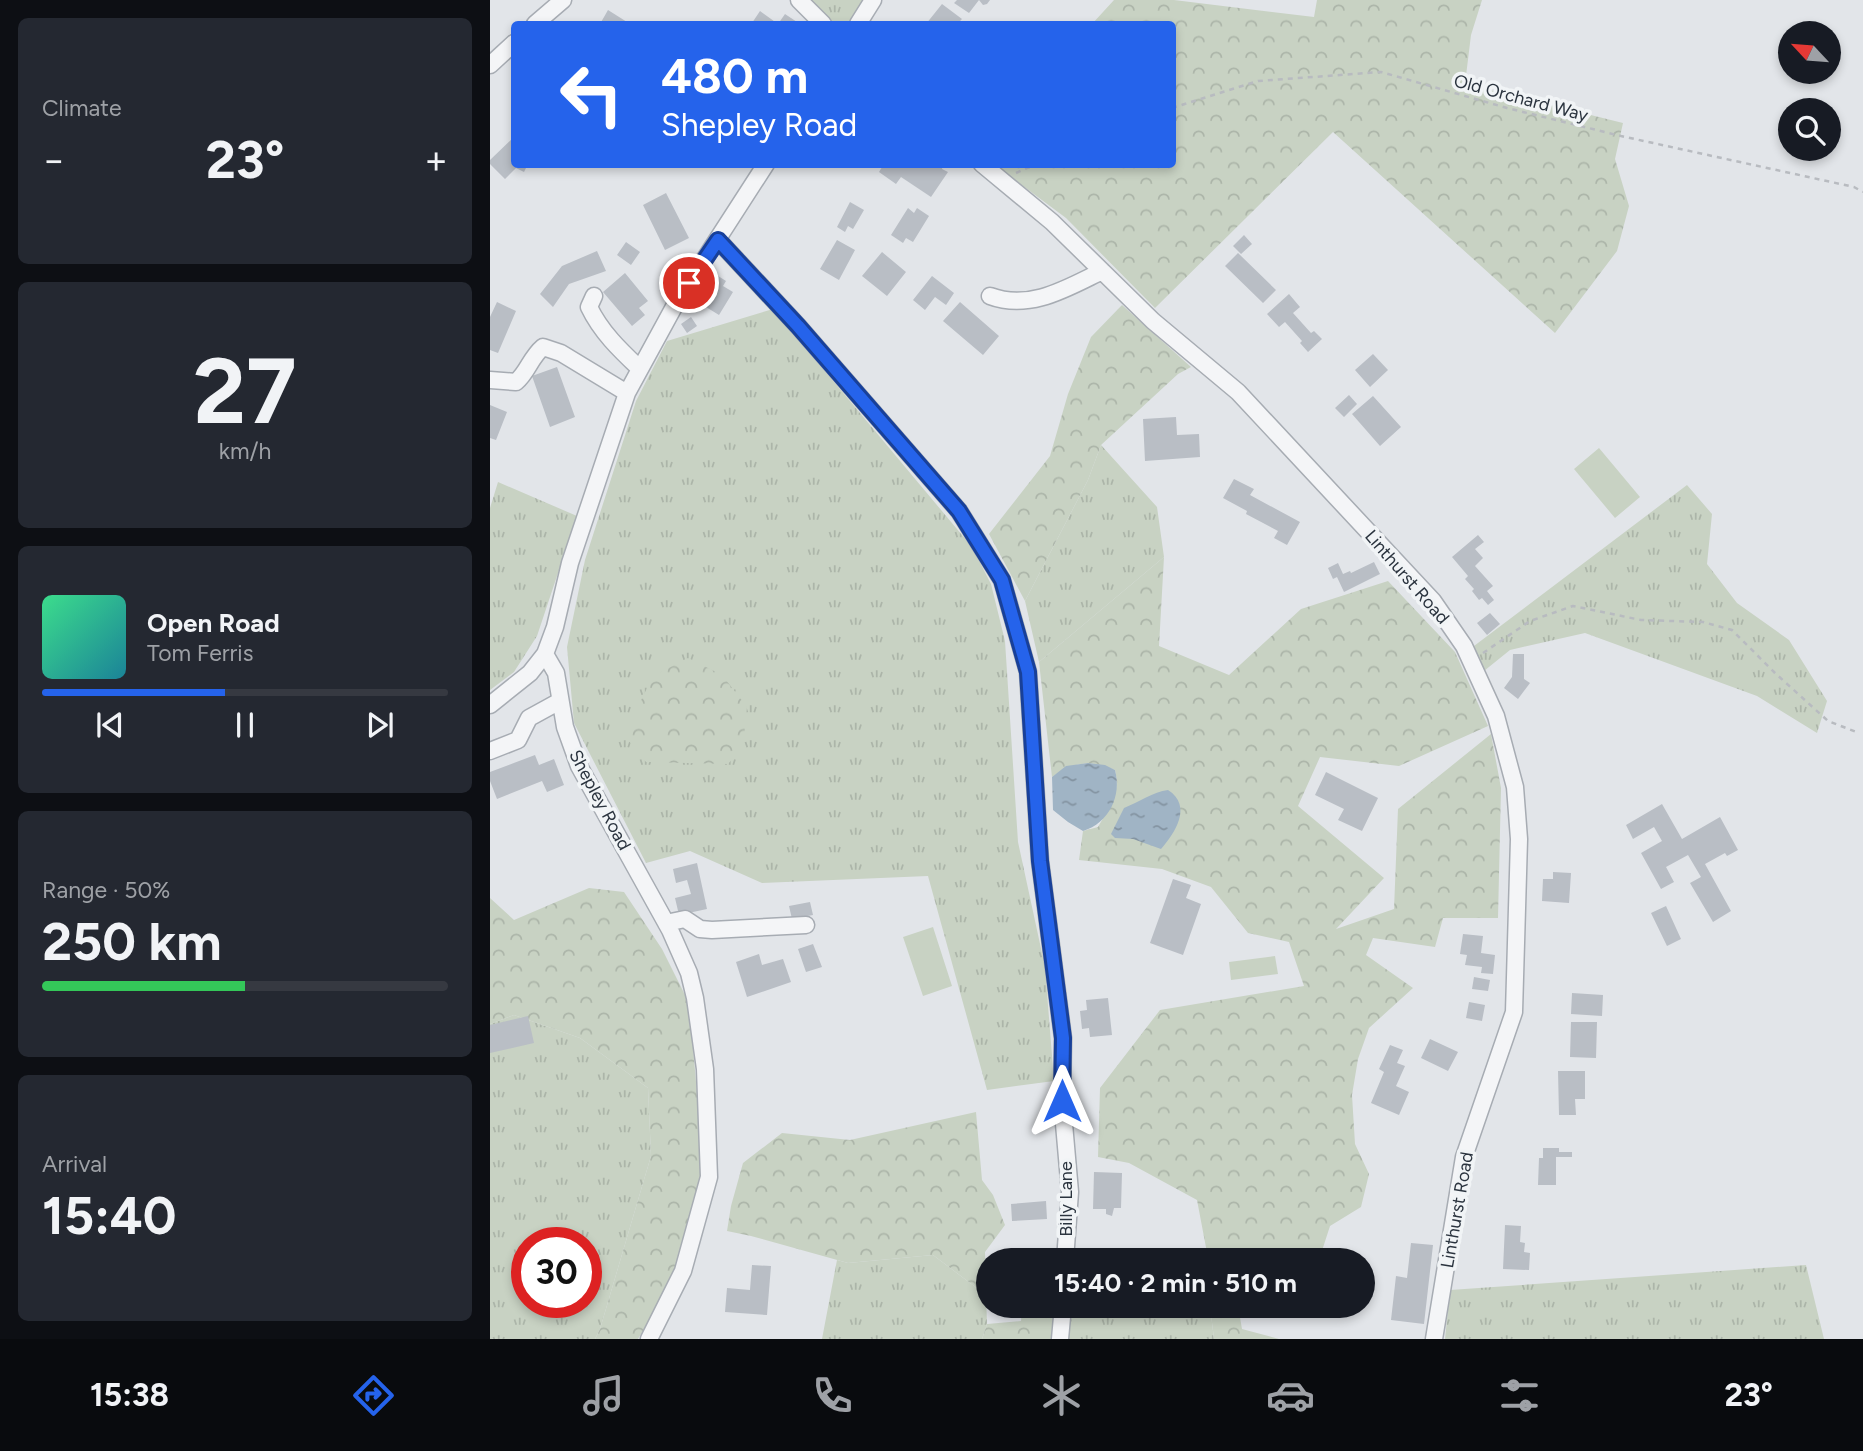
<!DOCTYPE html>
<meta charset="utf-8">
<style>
body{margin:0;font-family:Figtree,sans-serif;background:#242831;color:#f1f3f6;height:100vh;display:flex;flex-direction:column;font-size:26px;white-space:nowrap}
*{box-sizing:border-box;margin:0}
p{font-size:23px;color:#9ea1a6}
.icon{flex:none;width:38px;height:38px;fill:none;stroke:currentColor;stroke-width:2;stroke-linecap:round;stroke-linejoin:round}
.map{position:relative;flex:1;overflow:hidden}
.details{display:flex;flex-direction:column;gap:18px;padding:18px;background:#0d0f14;width:490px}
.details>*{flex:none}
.hud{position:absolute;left:21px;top:21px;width:665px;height:147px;border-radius:7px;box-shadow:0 4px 10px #0003;background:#2563eb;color:#fff;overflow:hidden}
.needle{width:46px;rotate:296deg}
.fabs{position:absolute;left:1288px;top:21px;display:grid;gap:14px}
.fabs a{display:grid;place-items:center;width:63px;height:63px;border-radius:50%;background:#171b24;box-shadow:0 4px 10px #0003;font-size:35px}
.speed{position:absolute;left:21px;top:1227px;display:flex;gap:14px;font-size:35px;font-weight:700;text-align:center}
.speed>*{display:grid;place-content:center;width:91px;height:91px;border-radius:50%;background:#171b24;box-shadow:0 4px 10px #0003;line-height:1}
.speed .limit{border:10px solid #d22;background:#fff;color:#111}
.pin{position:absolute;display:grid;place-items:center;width:60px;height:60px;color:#fff;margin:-30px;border:4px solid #fff;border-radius:50%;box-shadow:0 2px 7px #0007}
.me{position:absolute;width:77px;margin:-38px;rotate:0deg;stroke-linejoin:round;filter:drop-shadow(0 0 5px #0008)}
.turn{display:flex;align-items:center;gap:24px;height:147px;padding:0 35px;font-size:32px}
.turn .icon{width:91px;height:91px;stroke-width:2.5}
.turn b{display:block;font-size:49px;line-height:60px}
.big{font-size:52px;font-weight:700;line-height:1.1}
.details .tile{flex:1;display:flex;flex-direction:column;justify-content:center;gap:10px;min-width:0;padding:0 24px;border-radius:10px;background:#242831}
.details .dial{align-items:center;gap:0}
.dial b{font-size:91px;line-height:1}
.song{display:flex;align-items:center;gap:21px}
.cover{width:84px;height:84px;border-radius:10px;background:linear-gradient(135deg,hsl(150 70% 55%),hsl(190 70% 35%))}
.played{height:7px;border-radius:4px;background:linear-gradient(90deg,#2563eb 45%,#363941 45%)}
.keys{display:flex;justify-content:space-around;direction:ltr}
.heat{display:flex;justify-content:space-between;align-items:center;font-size:38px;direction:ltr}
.charge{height:10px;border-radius:5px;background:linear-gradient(90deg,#34c759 50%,#363941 0)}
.trip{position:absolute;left:486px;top:1248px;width:399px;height:70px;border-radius:35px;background:#171b24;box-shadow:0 4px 10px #0003;font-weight:700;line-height:70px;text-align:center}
.dock{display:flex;height:112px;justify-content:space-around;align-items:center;background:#090b0e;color:#9ea1a6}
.dock .icon{width:49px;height:49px}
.dock .active{color:#2563eb}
.dock b{font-size:32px;color:#f1f3f6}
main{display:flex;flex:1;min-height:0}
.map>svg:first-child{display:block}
.grass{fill:url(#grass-tufts);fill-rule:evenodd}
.forest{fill:url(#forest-crowns)}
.garden{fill:#c8d2c3}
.water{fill:url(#water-ripples)}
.building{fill:#b9bec5}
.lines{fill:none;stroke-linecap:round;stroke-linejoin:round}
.minor-casing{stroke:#a7acb3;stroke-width:19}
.path{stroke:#b8bbc0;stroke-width:2.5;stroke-dasharray:5 5;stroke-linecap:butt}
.minor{stroke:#f4f5f7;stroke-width:16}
.route-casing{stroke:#184099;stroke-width:18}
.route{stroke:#2563eb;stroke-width:12}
.labels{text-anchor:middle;stroke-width:7;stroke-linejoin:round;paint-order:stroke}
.street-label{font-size:18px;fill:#2b343f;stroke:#f1f4f6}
</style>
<main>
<section class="details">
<div class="tile"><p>Climate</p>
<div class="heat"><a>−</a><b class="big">23°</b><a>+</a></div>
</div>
<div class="tile dial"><b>27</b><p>km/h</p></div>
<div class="tile">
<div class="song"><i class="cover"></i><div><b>Open Road</b><p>Tom Ferris</p></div></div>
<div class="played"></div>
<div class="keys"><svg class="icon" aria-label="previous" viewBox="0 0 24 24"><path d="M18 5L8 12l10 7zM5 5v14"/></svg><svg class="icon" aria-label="pause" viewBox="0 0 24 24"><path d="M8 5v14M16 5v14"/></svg><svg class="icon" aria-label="next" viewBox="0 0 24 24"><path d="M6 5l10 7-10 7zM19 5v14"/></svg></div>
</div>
<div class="tile"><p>Range · 50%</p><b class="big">250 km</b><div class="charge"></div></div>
<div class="tile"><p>Arrival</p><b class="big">15:40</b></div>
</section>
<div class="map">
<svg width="1373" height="1339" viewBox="0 0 1373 1339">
<defs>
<pattern id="grass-tufts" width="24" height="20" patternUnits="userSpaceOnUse" patternTransform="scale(1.75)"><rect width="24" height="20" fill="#c8d2c3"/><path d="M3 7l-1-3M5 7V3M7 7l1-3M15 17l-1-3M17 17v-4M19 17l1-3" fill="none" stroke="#acb5a9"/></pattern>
<pattern id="forest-crowns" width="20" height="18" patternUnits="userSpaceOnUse" patternTransform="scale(1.75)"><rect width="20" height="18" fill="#c8d2c3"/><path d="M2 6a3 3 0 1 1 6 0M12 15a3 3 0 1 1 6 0" fill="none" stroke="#acb5a9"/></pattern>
<pattern id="water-ripples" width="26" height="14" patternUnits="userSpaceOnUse" patternTransform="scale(1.75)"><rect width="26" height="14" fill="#a0b4c5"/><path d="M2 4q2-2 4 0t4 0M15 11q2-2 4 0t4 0" fill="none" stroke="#8393a1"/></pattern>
</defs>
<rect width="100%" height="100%" fill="#e2e5e9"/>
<path class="grass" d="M 318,0 L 375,0 L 359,24 L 340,24 Z
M 283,309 L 482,547 L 501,584 L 515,641 L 528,842 L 555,967 L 564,1081 L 497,1090 L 438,876 L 272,883 L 200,851 L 156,863 L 84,723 L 77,647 L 95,560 L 146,401 L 177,341 Z
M 611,445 L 667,507 L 674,557 L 549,662 L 535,601 L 598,480 Z
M 8,482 L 87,516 L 47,636 L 24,672 L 0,690 L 0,508 Z
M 1197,485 L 1222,514 L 1217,564 L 1247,603 L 1299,640 L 1337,701 L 1327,733 L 1267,696 L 1095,633 L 1020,650 L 994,671 L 984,646 Z
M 24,1015 L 90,1038 L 158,1088 L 161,1156 L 110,1329 L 105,1339 L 0,1339 L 0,1024 ZM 37,1242 L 96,1242 L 96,1302 L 37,1302 Z
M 443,1255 L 496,1295 L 497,1324 L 492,1339 L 332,1339 L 347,1260 L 358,1263 Z
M 1316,1265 L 1334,1339 L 955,1339 L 960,1290 Z
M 692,1306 L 720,1306 L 724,1339 L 576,1339 L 577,1316 Z"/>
<path class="forest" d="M 624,0 L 684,0 L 824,17 L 827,0 L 992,0 L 981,35 L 975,84 L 1133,123 L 1125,159 L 1139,206 L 1127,251 L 1065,333 L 843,132 L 665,308 L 576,218 L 505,165 L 682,164 L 682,24 L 602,24 Z
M 632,305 L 701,367 L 688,374 L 611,445 L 598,480 L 535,601 L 499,534 L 560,456 L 578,394 L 601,337 Z
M 674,557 L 669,646 L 739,675 L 811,609 L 898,581 L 965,652 L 998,726 L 909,766 L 830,757 L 808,806 L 894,878 L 846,929 L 904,909 L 908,809 L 1001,734 L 1011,788 L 1008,918 L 953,918 L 945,947 L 883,938 L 876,955 L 923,988 L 879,1028 L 868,1059 L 862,1095 L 865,1144 L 879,1174 L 871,1207 L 840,1226 L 829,1260 L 720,1260 L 718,1258 L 707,1200 L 639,1163 L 608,1157 L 610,1088 L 670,1010 L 814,986 L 799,942 L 758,933 L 721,887 L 672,869 L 589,860 L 593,831 L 608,827 C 619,807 631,793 625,770 C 602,759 582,762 562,777 L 549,662 Z
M 198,658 L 232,675 L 257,707 L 253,747 L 238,764 L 156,762 L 134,735 L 163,676 Z
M 99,888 L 134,892 L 172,949 L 199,1003 L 210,1127 L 210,1187 L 189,1269 L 148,1339 L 105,1339 L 110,1329 L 161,1156 L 158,1088 L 90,1038 L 24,1015 L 0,1024 L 0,898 L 24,920 Z
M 486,1112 L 492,1180 L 503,1195 L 515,1225 L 495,1252 L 496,1295 L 443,1255 L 358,1263 L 261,1236 L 237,1231 L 241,1206 L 253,1163 L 292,1133 L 360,1140 Z
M 532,1306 L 567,1306 L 563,1339 L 492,1339 L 497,1324 L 531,1321 Z
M 720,1306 L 748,1306 L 752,1329 L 789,1339 L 724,1339 Z"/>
<path class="garden" d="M 1109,448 L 1150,497 L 1125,518 L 1084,469 Z
M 443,927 L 462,986 L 433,996 L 413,937 Z
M 785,956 L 788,974 L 741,980 L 739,962 Z"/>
<path class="water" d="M 598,763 L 615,765 L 625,770 C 632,796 619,823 593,831 L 578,822 L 563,810 L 562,777 L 576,766 Z
M 678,790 C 703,806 685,833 671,849 L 643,839 L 625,838 L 621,834 L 634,808 C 649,802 663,792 678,790 Z"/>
<path class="building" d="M 467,0 L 500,0 L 497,4 L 493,5 L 489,0 L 479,13 L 464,3 Z
M 452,4 L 472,19 L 467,24 L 436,24 Z
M 118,10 L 137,22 L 136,24 L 110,24 Z
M 270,11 L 288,24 L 295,14 L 310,24 L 265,24 L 262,23 Z
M 24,137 L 24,164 L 38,164 L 34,172 L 26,168 L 15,179 L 0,164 L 0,160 Z
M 394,164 L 453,164 L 452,169 L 458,172 L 441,197 L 411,177 L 406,184 L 389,172 Z
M 176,193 L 199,238 L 175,250 L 153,205 Z
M 360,202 L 374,210 L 363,229 L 358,226 L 355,232 L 347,227 Z
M 418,208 L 424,213 L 427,208 L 439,216 L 423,242 L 416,238 L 413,243 L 401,235 Z
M 754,235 L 762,244 L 751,254 L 743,246 Z
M 347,240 L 365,250 L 349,280 L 330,269 Z
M 136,242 L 150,252 L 141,265 L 127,255 Z
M 107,251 L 116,271 L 79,284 L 63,307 L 50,294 L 72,266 Z
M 392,252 L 416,272 L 397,296 L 372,276 Z
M 748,253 L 786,290 L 773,303 L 735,266 Z
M 135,273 L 158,301 L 149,308 L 155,315 L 142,326 L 113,292 Z
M 225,274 L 236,281 L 233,286 L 243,292 L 229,315 L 216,307 L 223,296 L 215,291 Z
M 442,276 L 464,293 L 456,305 L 445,297 L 435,310 L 423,300 Z
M 799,294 L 810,307 L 803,313 L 821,333 L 824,331 L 832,339 L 818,352 L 810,343 L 812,341 L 795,322 L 789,327 L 777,314 Z
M 7,302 L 26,311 L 8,353 L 0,350 L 0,317 Z
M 470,302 L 509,336 L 493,355 L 453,321 Z
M 201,317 L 207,326 L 197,333 L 191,324 Z
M 883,354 L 898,370 L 880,387 L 865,370 Z
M 67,367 L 85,417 L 60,427 L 42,376 Z
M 859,395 L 867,404 L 854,417 L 845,408 Z
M 883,396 L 911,427 L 890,446 L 862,414 Z
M 0,405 L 17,412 L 6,440 L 0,438 Z
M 686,417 L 687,435 L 709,434 L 710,457 L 655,461 L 653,419 Z
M 744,479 L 764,489 L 760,495 L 810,522 L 797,545 L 784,538 L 788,531 L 756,514 L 757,511 L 733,498 Z
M 988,535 L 994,542 L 985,549 L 993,558 L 985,566 L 1003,586 L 997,591 L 1004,600 L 998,605 L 992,598 L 989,600 L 982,591 L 984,589 L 975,579 L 978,576 L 962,557 Z
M 884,562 L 890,574 L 854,592 L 847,577 L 843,579 L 838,568 L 848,563 L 853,574 L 860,571 L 861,573 Z
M 1000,613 L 1010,624 L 997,635 L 987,623 Z
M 1023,654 L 1034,654 L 1034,679 L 1040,683 L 1028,699 L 1014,688 L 1022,677 Z
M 45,755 L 49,765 L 64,759 L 74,785 L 57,792 L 52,781 L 7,799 L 0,781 L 0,772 Z
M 836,772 L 888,798 L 872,831 L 848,820 L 854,809 L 825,795 Z
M 1172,804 L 1192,839 L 1230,817 L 1248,850 L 1237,856 L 1235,853 L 1215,864 L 1241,911 L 1223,922 L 1200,883 L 1211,877 L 1198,855 L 1176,867 L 1184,882 L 1171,889 L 1151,853 L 1172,841 L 1164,827 L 1143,839 L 1136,825 Z
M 207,863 L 217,909 L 189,915 L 185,898 L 201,894 L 197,880 L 186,883 L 183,869 Z
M 1063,872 L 1081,873 L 1079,903 L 1052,901 L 1053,879 L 1063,879 Z
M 683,879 L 701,885 L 696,898 L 711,904 L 693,955 L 660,943 Z
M 320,902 L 323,915 L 302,919 L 299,906 Z
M 1176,906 L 1191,939 L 1177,946 L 1161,913 Z
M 973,934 L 993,936 L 991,953 L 1005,955 L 1003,974 L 991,973 L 992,967 L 975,965 L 977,955 L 970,954 Z
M 323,944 L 332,967 L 316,972 L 308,949 Z
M 269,954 L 272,965 L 293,959 L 301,982 L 257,997 L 246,962 Z
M 984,977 L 1000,980 L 998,991 L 982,989 Z
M 1082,993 L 1113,995 L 1112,1016 L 1081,1014 Z
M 618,998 L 622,1035 L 600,1037 L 599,1028 L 592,1029 L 590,1011 L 597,1010 L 596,1000 Z
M 979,1002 L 995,1005 L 992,1021 L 976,1018 Z
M 38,1016 L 44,1043 L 0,1053 L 0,1025 Z
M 1081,1022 L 1107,1022 L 1106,1058 L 1080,1057 Z
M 940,1039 L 968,1052 L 958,1071 L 931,1058 Z
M 900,1045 L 913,1050 L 907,1063 L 915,1066 L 906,1086 L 919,1092 L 909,1115 L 881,1103 L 894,1072 L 889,1069 Z
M 1068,1071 L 1095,1071 L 1095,1099 L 1085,1099 L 1086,1115 L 1069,1115 Z
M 1053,1148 L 1069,1148 L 1069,1152 L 1082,1152 L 1082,1157 L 1066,1157 L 1066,1185 L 1048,1185 L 1049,1158 L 1053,1158 Z
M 604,1172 L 632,1173 L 631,1208 L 624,1208 L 622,1216 L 616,1214 L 616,1209 L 603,1209 Z
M 556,1201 L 557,1219 L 522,1221 L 521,1204 Z
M 1015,1225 L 1031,1226 L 1030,1242 L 1035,1243 L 1034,1252 L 1040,1253 L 1039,1270 L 1013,1269 Z
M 921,1243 L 943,1245 L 934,1324 L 901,1320 L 906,1276 L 917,1278 Z
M 262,1265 L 281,1266 L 277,1315 L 235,1312 L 237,1288 L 260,1290 Z"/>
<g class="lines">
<g class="minor-casing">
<path id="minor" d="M 309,0 L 333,24
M 45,24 L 73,0
M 368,24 L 383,0
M 0,65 L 24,43
M 492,164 L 562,222 L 663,321 L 748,392 L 943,601 L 974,646 L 1006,716 L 1025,787 L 1029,839 L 1024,1012 L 974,1157 L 944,1339
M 228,240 L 308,326 L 469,511 L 512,580 L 538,672 L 550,861 L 573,1038 L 572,1101 L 580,1192 L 575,1260
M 104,296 L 99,307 C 111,332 130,350 149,368
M 500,296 C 540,311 577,288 612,271
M 0,380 L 26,382 C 38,372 40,358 53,347 L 71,353 L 137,393
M 55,654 L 66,673 L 75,727 L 89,766 L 180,930 L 199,973 L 205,998 L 215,1069 L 219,1177 L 193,1271 L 159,1339
M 0,705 L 40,673 L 55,654 L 65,627 L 80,563 L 137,393 L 185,305 L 276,164
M 0,751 L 28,740 L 39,718 L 70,701
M 176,923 L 195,919 L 210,929 L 222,930 L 316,925
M 570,1339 L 573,1306"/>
</g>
<path class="path" d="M 682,108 L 768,81 L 891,72 L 1017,108 L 1131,136 L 1364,187 L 1373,192
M 526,173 L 546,164
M 993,653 L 1040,621 L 1083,606 L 1151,620 L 1213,622 L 1242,630 L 1285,673 L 1338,721 L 1369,733"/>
<use href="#minor" class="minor"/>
</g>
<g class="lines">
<g class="route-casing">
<path id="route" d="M 199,283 L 228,240 L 308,326 L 469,511 L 512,580 L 538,672 L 550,861 L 573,1038 L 572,1101"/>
</g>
<use href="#route" class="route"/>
</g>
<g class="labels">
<g class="street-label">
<text transform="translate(1031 98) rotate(15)" y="6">Old Orchard Way</text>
<text transform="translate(917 577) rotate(49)" y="6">Linthurst Road</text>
<text transform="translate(110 800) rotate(62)" y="6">Shepley Road</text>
<text transform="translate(576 1199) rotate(-90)" y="6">Billy Lane</text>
<text transform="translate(967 1210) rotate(-80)" y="6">Linthurst Road</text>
</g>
</g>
</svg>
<div class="fabs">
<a><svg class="needle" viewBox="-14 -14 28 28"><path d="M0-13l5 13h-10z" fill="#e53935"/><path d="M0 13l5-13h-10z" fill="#9ea1a6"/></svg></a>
<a><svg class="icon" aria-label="search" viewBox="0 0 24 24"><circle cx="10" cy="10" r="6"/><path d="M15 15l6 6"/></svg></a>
</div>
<div class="speed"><div class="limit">30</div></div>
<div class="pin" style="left:199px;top:283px;background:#d93025"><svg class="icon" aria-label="arrive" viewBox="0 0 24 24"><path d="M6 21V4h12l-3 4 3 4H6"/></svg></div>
<svg class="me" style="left:572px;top:1101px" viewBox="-20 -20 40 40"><path d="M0-17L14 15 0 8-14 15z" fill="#2563eb" stroke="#fff" stroke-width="4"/></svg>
<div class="trip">15:40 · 2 min · 510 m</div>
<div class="hud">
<div class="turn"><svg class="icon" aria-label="left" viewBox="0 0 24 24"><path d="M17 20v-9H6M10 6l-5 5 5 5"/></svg><div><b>480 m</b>Shepley Road</div></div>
</div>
</div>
</main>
<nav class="dock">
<b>15:38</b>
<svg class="icon active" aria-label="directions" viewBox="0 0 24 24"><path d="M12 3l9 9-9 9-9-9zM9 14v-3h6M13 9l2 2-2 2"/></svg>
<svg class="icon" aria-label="music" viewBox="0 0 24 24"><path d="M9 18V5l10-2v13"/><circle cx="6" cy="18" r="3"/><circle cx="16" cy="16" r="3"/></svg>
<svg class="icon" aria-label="phone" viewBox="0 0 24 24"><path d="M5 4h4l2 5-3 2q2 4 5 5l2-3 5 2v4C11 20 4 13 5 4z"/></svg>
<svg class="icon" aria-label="climate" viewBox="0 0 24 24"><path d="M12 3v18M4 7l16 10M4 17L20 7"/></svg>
<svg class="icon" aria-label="car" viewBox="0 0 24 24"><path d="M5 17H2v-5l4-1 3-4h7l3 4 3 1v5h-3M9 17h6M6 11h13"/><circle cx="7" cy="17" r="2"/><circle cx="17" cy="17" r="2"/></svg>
<svg class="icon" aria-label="filters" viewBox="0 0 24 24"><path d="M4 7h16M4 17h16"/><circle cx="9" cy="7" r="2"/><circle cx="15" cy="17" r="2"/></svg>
<b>23°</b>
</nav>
